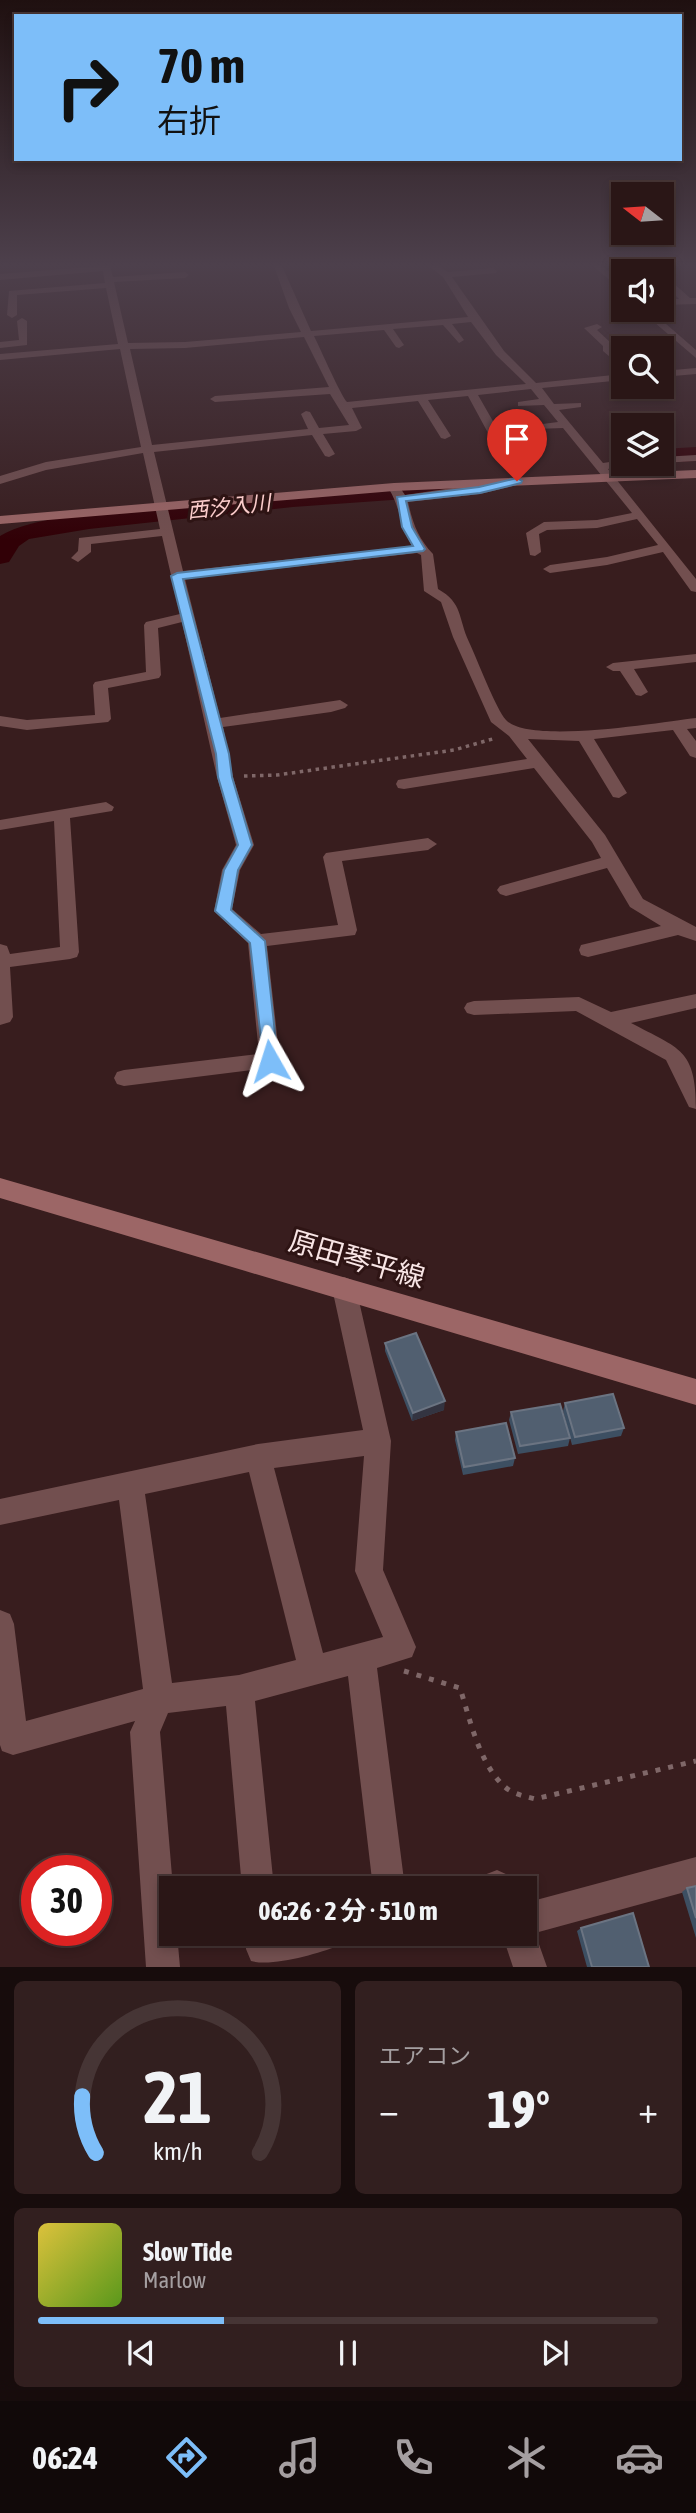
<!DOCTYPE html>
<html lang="ja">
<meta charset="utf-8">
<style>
body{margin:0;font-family:"Asap Condensed","Noto Sans JP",sans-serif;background:#321f1f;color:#f1f3f6;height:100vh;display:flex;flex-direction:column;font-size:26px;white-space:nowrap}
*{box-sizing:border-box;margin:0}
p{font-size:23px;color:#a59fa1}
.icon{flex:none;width:38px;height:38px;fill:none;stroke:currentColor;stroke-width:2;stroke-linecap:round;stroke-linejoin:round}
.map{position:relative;height:1967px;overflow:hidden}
.details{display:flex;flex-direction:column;gap:14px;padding:14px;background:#170c0c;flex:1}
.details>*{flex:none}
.hud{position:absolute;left:14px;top:14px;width:668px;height:147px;border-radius:0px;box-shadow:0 4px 10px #0003,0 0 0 2px #463535;background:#7dbef9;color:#111;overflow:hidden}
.needle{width:46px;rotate:287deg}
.controls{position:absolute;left:611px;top:182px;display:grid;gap:14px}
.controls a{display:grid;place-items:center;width:63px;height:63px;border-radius:0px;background:#2a1616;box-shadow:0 4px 10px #0003,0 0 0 2px #463535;font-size:35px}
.speed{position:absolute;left:21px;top:1855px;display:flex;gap:14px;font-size:35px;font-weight:700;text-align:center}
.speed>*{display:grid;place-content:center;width:91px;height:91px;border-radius:50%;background:#2a1616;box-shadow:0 4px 10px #0003,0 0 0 2px #463535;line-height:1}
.speed .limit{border:10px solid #d22;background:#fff;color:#111}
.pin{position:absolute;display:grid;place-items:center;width:60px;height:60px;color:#fff;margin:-72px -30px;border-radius:50% 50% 50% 0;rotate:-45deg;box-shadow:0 0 7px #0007}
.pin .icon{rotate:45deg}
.me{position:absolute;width:77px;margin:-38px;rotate:354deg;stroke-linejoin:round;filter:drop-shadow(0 0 5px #0008)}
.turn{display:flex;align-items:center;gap:24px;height:147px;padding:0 28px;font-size:32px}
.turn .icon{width:91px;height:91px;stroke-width:2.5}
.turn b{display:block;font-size:49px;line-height:60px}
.big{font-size:52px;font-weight:700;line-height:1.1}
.details .widget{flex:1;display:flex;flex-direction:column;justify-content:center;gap:10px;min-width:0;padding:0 24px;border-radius:10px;background:#321f1f}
.details .dial{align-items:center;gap:0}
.dial svg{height:182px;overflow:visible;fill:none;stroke:#463535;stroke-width:7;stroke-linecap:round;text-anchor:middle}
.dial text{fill:#f1f3f6;stroke:none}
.song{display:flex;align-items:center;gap:21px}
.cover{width:84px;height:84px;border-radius:10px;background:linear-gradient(135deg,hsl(50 70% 55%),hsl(90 70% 35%))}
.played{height:7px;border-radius:4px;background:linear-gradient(90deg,#7dbef9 30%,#463535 30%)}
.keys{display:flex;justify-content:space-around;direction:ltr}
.heat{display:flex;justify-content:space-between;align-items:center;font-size:38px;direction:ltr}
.details .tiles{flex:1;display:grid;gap:14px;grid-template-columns:1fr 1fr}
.widget:last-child{grid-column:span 2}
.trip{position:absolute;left:159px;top:1876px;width:378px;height:70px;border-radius:0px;background:#2a1616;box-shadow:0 4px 10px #0003,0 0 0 2px #463535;font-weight:700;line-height:70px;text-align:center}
.tabs{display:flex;height:112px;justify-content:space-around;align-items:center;background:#110909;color:#a59fa1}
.tabs .icon{width:49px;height:49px}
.tabs .on{color:#7dbef9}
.tabs b{font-size:32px;color:#f1f3f6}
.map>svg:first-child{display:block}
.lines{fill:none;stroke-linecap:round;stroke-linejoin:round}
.river{fill:#310006;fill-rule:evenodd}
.path-far1{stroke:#7f6768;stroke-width:3.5;stroke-dasharray:3.5 4.5;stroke-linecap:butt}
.path{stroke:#7f6768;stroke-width:5;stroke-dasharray:5 8;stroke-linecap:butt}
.street{fill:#724f4f;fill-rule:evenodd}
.secondary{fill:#9c6666;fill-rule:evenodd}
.wall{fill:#3d4f62}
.shaded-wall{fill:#333441}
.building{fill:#515f70;stroke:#6b7482;stroke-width:2}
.route{fill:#7dbef9;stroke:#517ca2;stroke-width:2}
.labels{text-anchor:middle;stroke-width:6;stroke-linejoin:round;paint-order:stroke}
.far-water-label{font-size:21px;font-style:italic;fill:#fbcccb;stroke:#2e1414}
.near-street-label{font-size:28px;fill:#f8e5e5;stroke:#2e1414}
</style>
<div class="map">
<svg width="696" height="1967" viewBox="0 0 696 1967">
<rect width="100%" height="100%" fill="#381d1e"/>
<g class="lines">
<path class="river" d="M 696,447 L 696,461 L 662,463 L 662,449 Z
M 468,482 L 476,484 L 480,489 L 476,494 L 293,507 L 89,529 L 29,539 L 19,546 L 9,562 L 0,564 L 0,536 C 33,516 101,513 140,509 C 249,497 358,489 468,482 Z"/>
<path class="path-far1" d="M 244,776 L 277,775 L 454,750 L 496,738"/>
<path class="path" d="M 404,1671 L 460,1688 C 470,1719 479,1764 505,1787 C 513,1794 524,1796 535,1799 L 696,1761"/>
<path class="street" d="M 102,266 L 110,266 L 113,277 L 185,272 L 189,275 L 185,278 L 114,282 L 128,343 L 185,342 L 301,332 L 289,308 L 274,266 L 282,266 L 311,331 L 468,317 L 443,277 L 429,266 L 438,266 L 448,272 L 493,268 L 497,271 L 496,273 L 452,277 L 504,351 L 536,383 L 623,374 L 623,380 L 542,388 L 554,404 L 581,403 L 581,407 L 559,410 L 603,463 L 623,460 L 623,464 L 628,464 L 608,469 L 696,579 L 696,592 L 691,591 L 663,552 L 607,565 L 550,573 L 543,569 L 550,565 L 607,557 L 658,545 L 637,519 L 597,528 L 547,530 L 539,534 L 541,552 L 535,556 L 530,555 L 526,533 L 544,522 L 597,520 L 632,513 L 563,428 L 535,429 L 535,425 L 558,422 L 544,405 L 518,406 L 518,402 L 539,399 L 531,389 L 478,395 L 506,444 L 500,447 L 494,444 L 468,396 L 428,400 L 451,436 L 445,439 L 441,438 L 418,401 L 352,408 L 362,428 L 356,431 L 323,434 L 335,454 L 329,457 L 325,456 L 312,435 L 154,452 L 183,571 L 412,546 C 400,525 400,507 389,489 L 391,486 L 399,486 L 405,495 L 521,478 L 521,484 L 480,494 L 408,502 C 413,524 418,538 433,554 L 438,589 C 463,603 458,618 469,642 C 477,659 496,709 506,720 C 529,745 661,722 696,718 L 696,728 L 687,729 L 696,741 L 696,758 L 690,756 L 673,730 L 594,739 L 627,793 L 619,798 L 613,797 L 579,741 L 528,739 L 605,835 L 643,899 L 696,927 L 696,941 L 678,935 L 588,957 L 581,955 L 579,950 L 581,945 L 661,926 L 630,907 L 607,868 L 506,896 L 500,894 L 497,890 L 500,886 L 601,858 L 592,842 L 534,768 L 404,789 L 398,788 L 396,784 L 398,780 L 404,779 L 527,759 L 509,736 L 491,722 L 453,637 L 441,602 L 424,591 L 421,555 L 417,553 L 185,579 L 220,718 L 340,700 L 348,705 L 345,708 L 331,712 L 223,727 L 233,777 L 254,845 L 240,870 L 232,909 L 261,934 L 338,925 L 323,857 L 326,853 L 428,838 L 437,844 L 428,850 L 342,861 L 357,930 L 355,935 L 267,946 L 280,1061 L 277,1067 L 124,1086 L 117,1084 L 114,1078 L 117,1072 L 124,1070 L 259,1054 L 248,943 L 214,911 L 222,870 L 236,845 L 217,777 L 182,622 L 158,628 L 161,675 L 159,678 L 108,688 L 111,719 L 108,722 L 27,730 L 0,726 L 0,716 L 27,720 L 95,715 L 93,685 L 95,682 L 146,672 L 144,625 L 146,622 L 180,614 L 162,536 L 91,544 L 91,552 L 78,562 L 71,558 L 78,551 L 79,538 L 160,529 L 143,453 L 46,470 L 0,484 L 0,476 L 46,462 L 141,447 L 120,349 L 0,360 L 0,354 L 118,344 L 106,288 L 17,295 L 17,315 L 12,318 L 7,315 L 9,291 L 105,283 L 103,271 L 0,280 L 0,274 ZM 471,322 L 496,355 L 526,384 L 347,402 C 341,396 320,348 314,336 L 384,330 L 396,347 L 399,348 L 404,345 L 393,329 L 443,325 L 459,343 L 464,340 L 452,324 ZM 304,337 L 329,387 L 215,396 L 210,399 L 215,402 L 330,394 L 349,425 L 319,428 L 310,412 L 306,411 L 301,414 L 308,429 L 152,445 L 130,349 L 185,348 Z
M 593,266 L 602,266 L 623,283 L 623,291 Z
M 662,273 L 690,298 L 696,298 L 696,304 L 662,305 L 662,299 L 679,299 L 662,281 Z
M 640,310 L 650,310 L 696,350 L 696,358 Z
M 22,318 L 27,321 L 27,345 L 0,348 L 0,342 L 19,340 L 17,321 Z
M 597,324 L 602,327 L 597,330 L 611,343 L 612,348 L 623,359 L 623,368 L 603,351 L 603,346 L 584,328 Z
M 651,341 L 661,348 L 650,348 L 646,344 Z
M 696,368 L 696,374 L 662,377 L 662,371 Z
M 696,455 L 696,461 L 662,463 L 662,457 Z
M 696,654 L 696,662 L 634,669 L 648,692 L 641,696 L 636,695 L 620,671 L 613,671 L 606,667 L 613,663 Z
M 106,802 L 114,807 L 112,811 L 70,818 L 79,952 L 77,957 L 70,959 L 10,967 L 13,1017 L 10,1022 L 0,1025 L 0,944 L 7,946 L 10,954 L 60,947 L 54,821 L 0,830 L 0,820 Z
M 696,994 L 696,1008 L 631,1023 C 680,1049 696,1049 696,1109 L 689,1107 L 666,1060 L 576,1011 L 474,1015 L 467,1013 L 464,1008 L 467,1003 L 474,1001 L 579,997 L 611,1012 Z
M 344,1277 L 352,1280 L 356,1288 L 391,1441 L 383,1570 L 416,1647 L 412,1657 L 377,1668 L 405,1888 L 373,1888 L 348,1676 L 255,1701 L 274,1888 L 242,1888 L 226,1706 L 168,1713 L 160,1732 L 173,1888 L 172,1934 L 177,1934 L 180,1967 L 146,1967 L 130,1732 L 135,1721 L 13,1755 L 2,1751 L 0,1745 L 0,1610 L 10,1614 L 14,1624 L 26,1721 L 143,1689 L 119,1500 L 0,1525 L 0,1499 L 258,1444 L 363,1430 L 332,1288 L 336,1280 ZM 364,1456 L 355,1571 L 383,1637 L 323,1653 L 274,1468 ZM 249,1472 L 296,1660 L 239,1675 L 172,1683 L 145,1494 Z
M 696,1857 L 696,1889 L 535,1933 L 547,1967 L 513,1967 L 502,1934 L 525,1934 L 525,1903 Z
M 497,1870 L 508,1875 L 514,1888 L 474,1888 L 479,1877 Z
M 246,1934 L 343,1934 L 338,1946 C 317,1954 272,1967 251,1961 L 246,1949 Z"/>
<path class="secondary" d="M 696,470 L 696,478 L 394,491 L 0,524 L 0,516 L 394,483 Z
M 0,1178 L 696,1379 L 696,1405 L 0,1198 Z"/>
</g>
<path class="wall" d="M 385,1343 L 444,1410 L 412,1421 L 385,1351 Z
M 565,1403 L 624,1428 L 621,1436 L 572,1445 L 563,1411 Z
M 511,1412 L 570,1438 L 568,1446 L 518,1454 L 509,1420 Z
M 456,1432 L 515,1458 L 513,1466 L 463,1475 L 455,1440 Z
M 696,1886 L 696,1938 L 682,1892 L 687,1888 Z
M 581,1928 L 649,1967 L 587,1967 L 577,1931 Z"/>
<path class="shaded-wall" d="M 445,1401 L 444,1410 L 412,1421 L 413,1413 Z"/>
<path class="building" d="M 416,1333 L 445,1401 L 413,1413 L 385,1343 Z
M 613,1394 L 624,1428 L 575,1437 L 565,1403 Z
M 560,1404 L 570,1438 L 520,1446 L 511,1412 Z
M 506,1423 L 515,1458 L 464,1467 L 456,1432 Z
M 696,1886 L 696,1918 L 687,1888 Z
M 633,1913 L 649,1967 L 592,1967 L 581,1928 Z"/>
<linearGradient id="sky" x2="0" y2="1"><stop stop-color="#1f1010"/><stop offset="0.49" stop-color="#4d404c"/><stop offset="1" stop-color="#4d404c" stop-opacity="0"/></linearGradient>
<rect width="696" height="541" fill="url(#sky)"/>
<path class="route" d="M 517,478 L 522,481 L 521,483 L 480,493 L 406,501 L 412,527 L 425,549 L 423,551 L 183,579 L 229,754 L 232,777 L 252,845 L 238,870 L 231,910 L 265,941 L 278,1061 L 276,1066 L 264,1066 L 250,943 L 215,911 L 224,870 L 238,845 L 218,777 L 216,754 L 171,576 L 177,573 L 413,546 L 402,527 L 397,497 L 479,487 Z"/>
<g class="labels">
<g class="far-water-label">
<text transform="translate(229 507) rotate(-6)" y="7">西汐入川</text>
</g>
<g class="near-street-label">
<text transform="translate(357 1259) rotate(16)" y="10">原田琴平線</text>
</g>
</g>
</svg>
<div class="controls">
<a><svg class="needle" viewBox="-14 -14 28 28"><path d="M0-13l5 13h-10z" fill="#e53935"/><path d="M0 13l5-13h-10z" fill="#a59fa1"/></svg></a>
<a><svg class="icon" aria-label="sound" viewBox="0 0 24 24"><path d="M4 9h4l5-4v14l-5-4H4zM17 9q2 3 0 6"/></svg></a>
<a><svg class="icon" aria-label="search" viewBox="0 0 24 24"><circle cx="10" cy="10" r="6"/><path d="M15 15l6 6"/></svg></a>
<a><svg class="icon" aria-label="layers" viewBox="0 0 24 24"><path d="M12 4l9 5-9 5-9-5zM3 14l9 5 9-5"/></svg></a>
</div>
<div class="speed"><div class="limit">30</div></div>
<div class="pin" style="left:517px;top:481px;background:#d93025"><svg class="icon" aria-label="arrive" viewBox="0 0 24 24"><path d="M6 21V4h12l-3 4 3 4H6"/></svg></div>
<svg class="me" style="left:270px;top:1061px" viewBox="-20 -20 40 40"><path d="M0-17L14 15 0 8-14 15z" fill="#7dbef9" stroke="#fff" stroke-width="4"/></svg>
<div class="trip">06:26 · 2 分 · 510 m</div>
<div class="hud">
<div class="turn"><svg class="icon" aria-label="right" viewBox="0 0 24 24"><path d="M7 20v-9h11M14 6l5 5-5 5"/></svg><div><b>70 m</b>右折</div></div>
</div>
</div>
<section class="details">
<div class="tiles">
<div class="widget dial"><svg viewBox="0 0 100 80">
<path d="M14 69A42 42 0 1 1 86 69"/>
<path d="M14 69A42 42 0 0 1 8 44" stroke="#7dbef9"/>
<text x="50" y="56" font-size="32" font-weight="700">21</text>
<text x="50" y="72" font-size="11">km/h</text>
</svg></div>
<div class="widget"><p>エアコン</p>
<div class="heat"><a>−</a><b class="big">19°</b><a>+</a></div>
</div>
<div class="widget">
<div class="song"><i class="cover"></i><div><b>Slow Tide</b><p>Marlow</p></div></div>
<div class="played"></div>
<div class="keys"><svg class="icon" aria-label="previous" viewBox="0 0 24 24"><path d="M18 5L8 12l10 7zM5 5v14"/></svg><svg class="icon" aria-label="pause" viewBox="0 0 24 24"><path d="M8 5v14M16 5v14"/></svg><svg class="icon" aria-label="next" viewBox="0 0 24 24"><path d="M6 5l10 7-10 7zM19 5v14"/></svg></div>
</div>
</div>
</section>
<nav class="tabs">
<b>06:24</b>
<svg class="icon on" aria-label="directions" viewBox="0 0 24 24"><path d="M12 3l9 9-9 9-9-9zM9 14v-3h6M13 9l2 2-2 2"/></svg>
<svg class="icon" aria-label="music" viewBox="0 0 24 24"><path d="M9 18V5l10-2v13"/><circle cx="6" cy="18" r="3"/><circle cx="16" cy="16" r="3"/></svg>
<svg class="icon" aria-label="phone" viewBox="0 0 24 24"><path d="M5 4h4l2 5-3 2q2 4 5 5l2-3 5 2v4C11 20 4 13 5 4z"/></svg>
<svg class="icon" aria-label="climate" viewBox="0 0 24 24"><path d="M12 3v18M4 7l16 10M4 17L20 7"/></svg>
<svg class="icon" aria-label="car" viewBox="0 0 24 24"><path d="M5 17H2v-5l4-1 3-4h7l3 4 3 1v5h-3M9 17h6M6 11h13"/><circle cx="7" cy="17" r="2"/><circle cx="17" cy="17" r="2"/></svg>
</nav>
